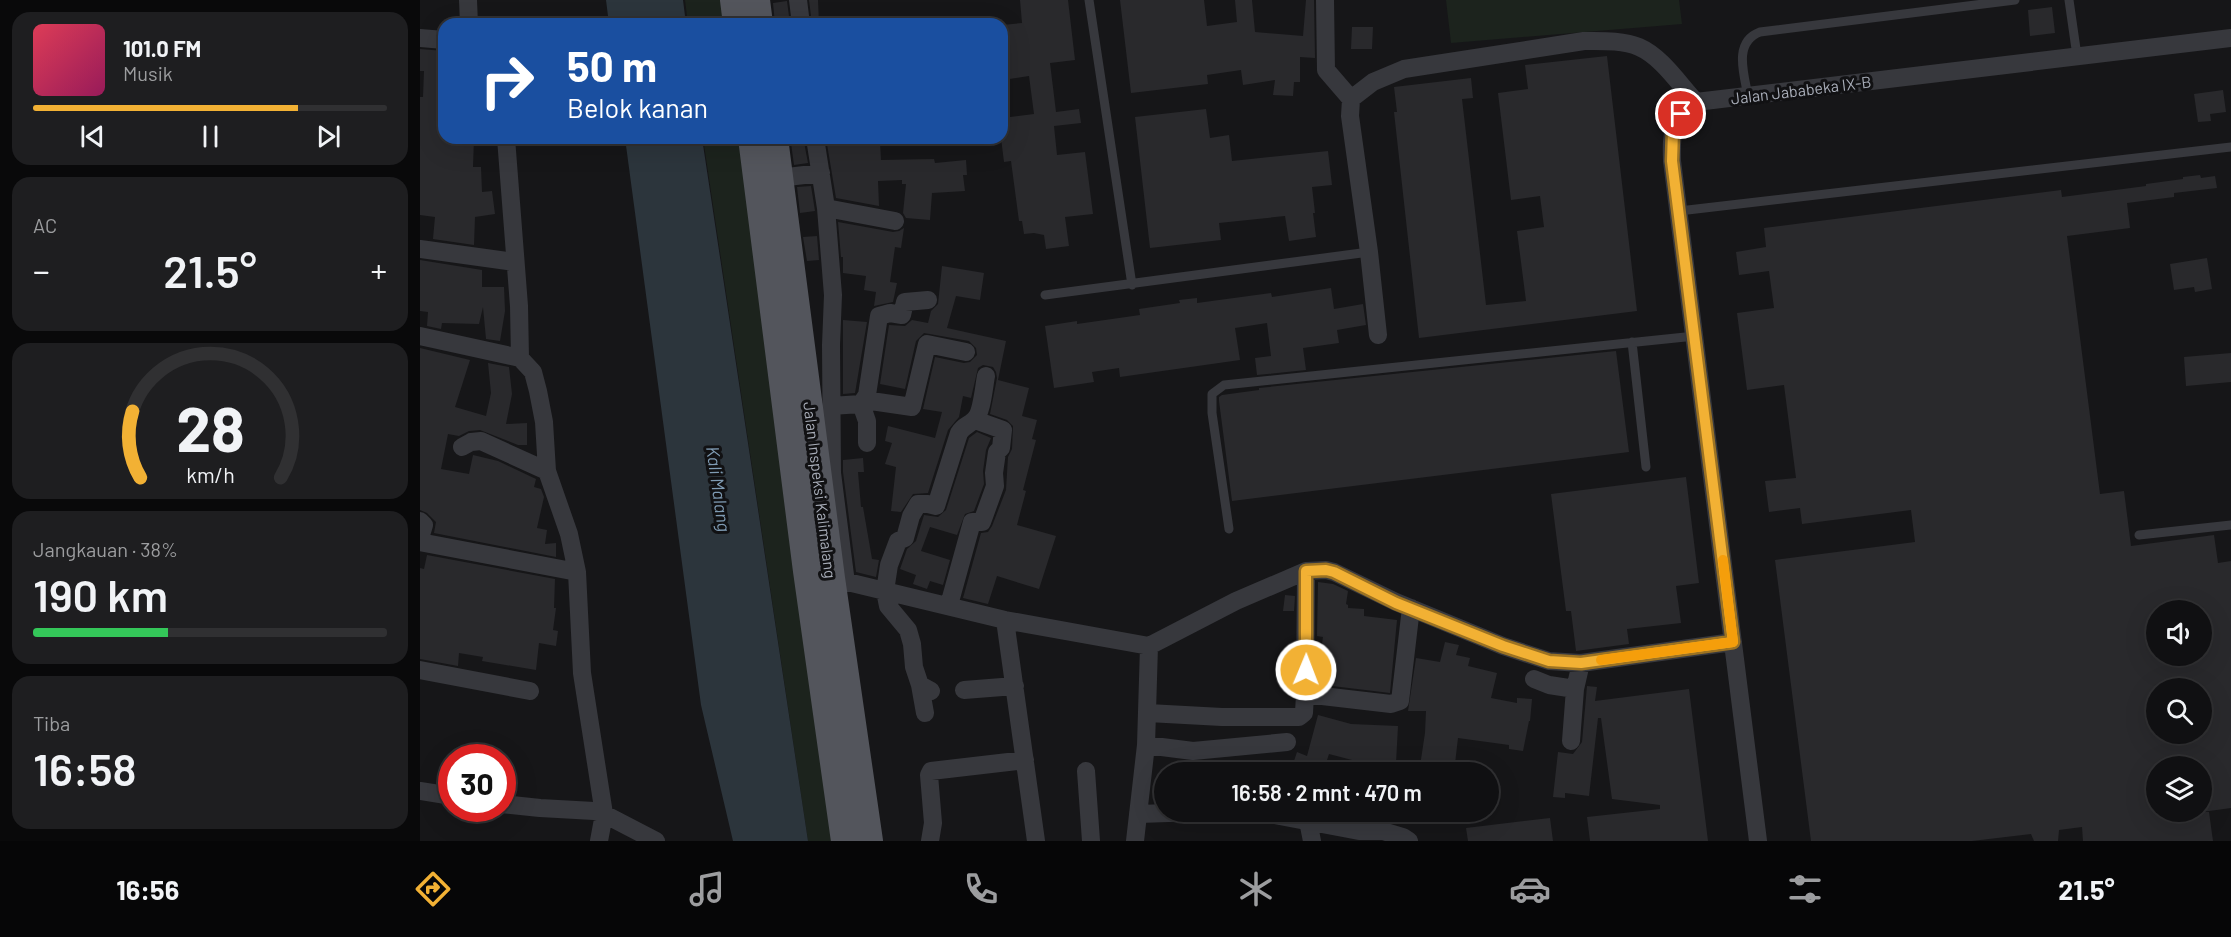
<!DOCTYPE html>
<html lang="id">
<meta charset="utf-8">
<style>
body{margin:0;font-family:Barlow,sans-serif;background:#1e1e20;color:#f1f3f6;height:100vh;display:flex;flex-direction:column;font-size:22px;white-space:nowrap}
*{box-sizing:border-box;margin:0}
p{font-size:20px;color:#9c9d9f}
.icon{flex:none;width:33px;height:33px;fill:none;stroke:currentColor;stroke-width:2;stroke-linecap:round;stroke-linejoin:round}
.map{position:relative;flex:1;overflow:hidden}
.panel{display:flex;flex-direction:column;gap:12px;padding:12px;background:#09090a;width:420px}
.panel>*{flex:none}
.banner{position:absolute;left:18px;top:18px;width:570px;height:126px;border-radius:18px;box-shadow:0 6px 24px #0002,0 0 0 2px #303032;background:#1a4fa0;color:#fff;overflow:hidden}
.controls{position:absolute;left:1726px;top:600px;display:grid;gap:12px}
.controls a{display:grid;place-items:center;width:66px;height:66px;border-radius:50%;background:#101012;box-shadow:0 6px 24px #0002,0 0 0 2px #303032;font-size:30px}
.speed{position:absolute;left:18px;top:744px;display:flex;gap:12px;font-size:30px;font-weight:700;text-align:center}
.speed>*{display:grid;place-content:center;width:78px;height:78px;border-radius:50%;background:#101012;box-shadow:0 6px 24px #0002,0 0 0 2px #303032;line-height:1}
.speed .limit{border:9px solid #d22;background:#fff;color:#111}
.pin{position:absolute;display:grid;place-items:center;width:51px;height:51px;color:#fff;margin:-26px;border:3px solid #fff;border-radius:50%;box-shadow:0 2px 6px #0007}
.me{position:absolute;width:66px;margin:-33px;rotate:1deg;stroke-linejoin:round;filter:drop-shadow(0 0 4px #0008)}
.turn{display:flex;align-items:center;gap:21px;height:126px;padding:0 30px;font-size:27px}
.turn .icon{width:78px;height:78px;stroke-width:2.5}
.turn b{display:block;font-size:42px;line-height:51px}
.big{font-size:45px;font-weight:600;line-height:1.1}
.panel .widget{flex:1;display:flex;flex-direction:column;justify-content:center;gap:9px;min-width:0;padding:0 21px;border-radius:18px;background:#1e1e20}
.panel .dial{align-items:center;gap:0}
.dial svg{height:156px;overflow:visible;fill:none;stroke:#303032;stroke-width:7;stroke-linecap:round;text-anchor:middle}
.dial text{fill:#f1f3f6;stroke:none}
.song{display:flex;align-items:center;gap:18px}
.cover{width:72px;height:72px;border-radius:9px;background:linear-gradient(135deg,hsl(350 70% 55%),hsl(330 70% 35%))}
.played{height:6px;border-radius:3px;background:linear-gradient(90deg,#f2b134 75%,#303032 75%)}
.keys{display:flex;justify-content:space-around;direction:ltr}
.heat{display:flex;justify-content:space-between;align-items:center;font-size:33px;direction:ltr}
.charge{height:9px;border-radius:4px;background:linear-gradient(90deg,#34c759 38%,#303032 0)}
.trip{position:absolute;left:734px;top:762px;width:345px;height:60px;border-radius:30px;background:#101012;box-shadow:0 6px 24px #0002,0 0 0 2px #303032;font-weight:600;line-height:60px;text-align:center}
.tabs{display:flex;height:96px;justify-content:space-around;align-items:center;background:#060607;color:#9c9d9f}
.tabs .icon{width:42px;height:42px}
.tabs .on{color:#f2b134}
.tabs b{font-size:27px;color:#f1f3f6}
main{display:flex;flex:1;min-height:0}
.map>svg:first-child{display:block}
.green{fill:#1c231d}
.water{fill:#2c353c}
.building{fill:#29292c;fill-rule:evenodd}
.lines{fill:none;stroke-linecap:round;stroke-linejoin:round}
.lane{stroke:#37383d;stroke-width:9}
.street{stroke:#37383d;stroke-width:18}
.primary{stroke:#53555c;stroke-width:28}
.route-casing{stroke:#9d7322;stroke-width:15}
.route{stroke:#f2b134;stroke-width:10}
.slow{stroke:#f59e0b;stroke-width:10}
.labels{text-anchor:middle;stroke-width:6;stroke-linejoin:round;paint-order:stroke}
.street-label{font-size:16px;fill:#a8adb8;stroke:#111113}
.water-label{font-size:18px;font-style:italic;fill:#7f9bb3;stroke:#111113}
</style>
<main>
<section class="panel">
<div class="widget">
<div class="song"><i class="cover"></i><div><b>101.0 FM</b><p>Musik</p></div></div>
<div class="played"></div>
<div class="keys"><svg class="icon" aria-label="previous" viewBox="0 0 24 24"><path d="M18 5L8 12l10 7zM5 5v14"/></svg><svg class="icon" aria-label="pause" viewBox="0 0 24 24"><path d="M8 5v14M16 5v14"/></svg><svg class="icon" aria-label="next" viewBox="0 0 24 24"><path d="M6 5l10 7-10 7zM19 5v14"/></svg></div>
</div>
<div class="widget"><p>AC</p>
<div class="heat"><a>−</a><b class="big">21.5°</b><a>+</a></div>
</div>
<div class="widget dial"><svg viewBox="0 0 100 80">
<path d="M14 69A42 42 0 1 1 86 69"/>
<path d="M14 69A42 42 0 0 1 10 35" stroke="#f2b134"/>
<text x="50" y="56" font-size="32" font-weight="700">28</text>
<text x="50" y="72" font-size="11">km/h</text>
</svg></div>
<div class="widget"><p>Jangkauan · 38%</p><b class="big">190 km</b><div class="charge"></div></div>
<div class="widget"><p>Tiba</p><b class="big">16:58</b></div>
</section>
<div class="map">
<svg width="1811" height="841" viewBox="0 0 1811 841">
<rect width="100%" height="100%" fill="#161618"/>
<path class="green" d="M 265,0 L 314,0 L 317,24 L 268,24 Z
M 1026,0 L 1259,0 L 1262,24 L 1031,43 Z
M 283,138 L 332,138 L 423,841 L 388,841 Z"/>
<path class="water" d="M 186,0 L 263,0 L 266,24 L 189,24 Z
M 205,138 L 282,138 L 388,841 L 313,841 L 281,705 Z"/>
<path class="building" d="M 389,0 L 398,0 L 399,24 L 392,24 Z
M 600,0 L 648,0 L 655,60 L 630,63 L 636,112 L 659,109 L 661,123 L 634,126 L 637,155 L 665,152 L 673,214 L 645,217 L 649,246 L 626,249 L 624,235 L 614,233 L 604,234 L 602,221 L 599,221 L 591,161 L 584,162 L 581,138 L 582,118 L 614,114 L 609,76 L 582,80 L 582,25 L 602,23 Z
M 700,0 L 784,0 L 787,26 L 817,22 L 815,0 L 832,0 L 835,32 L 883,36 L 886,0 L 894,0 L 895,58 L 880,57 L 880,82 L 874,82 L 873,96 L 853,95 L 855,80 L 823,85 L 821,70 L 787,75 L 788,84 L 711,93 Z
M 367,1 L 370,24 L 355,24 L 353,3 Z
M 1632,7 L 1635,33 L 1610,36 L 1608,10 Z
M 932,27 L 953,27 L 952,49 L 931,49 Z
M 0,49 L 24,51 L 24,93 L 18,93 L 17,128 L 24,129 L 24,138 L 54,138 L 53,167 L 61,167 L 62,192 L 72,191 L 75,214 L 55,217 L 54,245 L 13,239 L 15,217 L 0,215 L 0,97 L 3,97 L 4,71 L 0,71 Z
M 1187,56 L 1217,311 L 999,338 L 974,112 L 977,112 L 974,87 L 1051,78 L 1053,98 L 1042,99 L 1066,305 L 1106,301 L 1097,231 L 1124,227 L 1120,196 L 1091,200 L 1078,93 L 1108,89 L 1105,65 Z
M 1803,90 L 1806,112 L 1790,114 L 1791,121 L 1778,122 L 1774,94 Z
M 786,109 L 790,138 L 809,135 L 812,161 L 908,151 L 912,185 L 892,187 L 895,213 L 893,213 L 896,237 L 869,241 L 865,216 L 799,223 L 801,240 L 730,248 L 715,117 Z
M 406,138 L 429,138 L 430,143 L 460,142 L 461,160 L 514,159 L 515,163 L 546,160 L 547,175 L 543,175 L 545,191 L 512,193 L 510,220 L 486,218 L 483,213 L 486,184 L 482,184 L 482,180 L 458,181 L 459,206 L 416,198 Z
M 384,142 L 388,163 L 374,165 L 371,143 Z
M 1780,175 L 1781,178 L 1795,176 L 1797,188 L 1754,193 L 1754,197 L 1707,203 L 1710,228 L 1647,236 L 1680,494 L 1704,491 L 1711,546 L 1794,535 L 1798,563 L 1811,561 L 1811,808 L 1782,812 L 1789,812 L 1793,841 L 1663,841 L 1662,827 L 1639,830 L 1638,841 L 1614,841 L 1611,834 L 1552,841 L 1391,841 L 1355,560 L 1495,542 L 1491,510 L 1382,524 L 1380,508 L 1349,512 L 1345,481 L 1376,478 L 1364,385 L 1327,390 L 1317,313 L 1354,308 L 1349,271 L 1319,275 L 1316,252 L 1346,247 L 1344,228 L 1641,190 L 1642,197 L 1726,186 L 1726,184 L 1763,179 L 1763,177 ZM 1737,610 L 1782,610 L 1782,656 L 1737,656 ZM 1737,688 L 1782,688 L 1782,734 L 1737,734 ZM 1737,766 L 1782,766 L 1782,812 L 1737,812 Z
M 391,186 L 395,211 L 380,213 L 377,187 Z
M 418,222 L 473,232 L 479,231 L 484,228 L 481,248 L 475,247 L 470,282 L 477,283 L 473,302 L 454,306 L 456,292 L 444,290 L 446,276 L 423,273 L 423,257 L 421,257 Z
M 397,236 L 399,260 L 387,261 L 383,237 Z
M 1787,258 L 1792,289 L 1775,292 L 1774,287 L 1754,290 L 1750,264 Z
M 0,260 L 62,270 L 62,287 L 84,287 L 85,311 L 80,341 L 66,339 L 63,307 L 59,324 L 22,323 L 21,329 L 7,326 L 8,312 L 0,311 Z
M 522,266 L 564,273 L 560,300 L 536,296 L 527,328 L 586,341 L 578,380 L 609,388 L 602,416 L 617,420 L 612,439 L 616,440 L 603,490 L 606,491 L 597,525 L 636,536 L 619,589 L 577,576 L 568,604 L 543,598 L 561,533 L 568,532 L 572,526 L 586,490 L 588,457 L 592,449 L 593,426 L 587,420 L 570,414 L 577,378 L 576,372 L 573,367 L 563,365 L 558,368 L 551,398 L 543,396 L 539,417 L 528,430 L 508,493 L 493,494 L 481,512 L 471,511 L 476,467 L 465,464 L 472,443 L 465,441 L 468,426 L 515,438 L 522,412 L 503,409 L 515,357 L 544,363 L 550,362 L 557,355 L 556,348 L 549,341 L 504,333 L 496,341 L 485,389 L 460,384 L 469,325 L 485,326 L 492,320 L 508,323 L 511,311 L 518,304 Z
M 911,288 L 914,309 L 943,304 L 946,325 L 917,330 L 919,343 L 883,348 L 886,370 L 837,375 L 835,358 L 851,356 L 847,323 L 815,328 L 820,360 L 700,377 L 699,368 L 672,372 L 674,382 L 634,388 L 625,326 L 657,321 L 657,324 L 720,315 L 719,309 L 760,303 L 759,300 L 777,298 L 777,303 L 851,293 L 852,297 Z
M 423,320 L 447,322 L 435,393 L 423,394 Z
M 0,348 L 50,360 L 35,407 L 66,416 L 71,393 L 68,363 L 89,367 L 92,394 L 86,424 L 107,423 L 107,445 L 98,445 L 60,430 L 49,431 L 39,436 L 28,434 L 21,469 L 49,474 L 53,455 L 78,461 L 116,479 L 114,487 L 121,489 L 124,497 L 117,528 L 127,530 L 125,544 L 136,543 L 136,557 L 14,533 L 16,522 L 7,513 L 0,510 Z
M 1196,351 L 1209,452 L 812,501 L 799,401 L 799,397 L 802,395 L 839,390 L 839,388 Z
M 1811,353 L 1811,382 L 1766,386 L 1764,357 Z
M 557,432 L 571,438 L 566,450 L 563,471 L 564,484 L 554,511 L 545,514 L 537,535 L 510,527 L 501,551 L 530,560 L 523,585 L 510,581 L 507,589 L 493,584 L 496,575 L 480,569 L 487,549 L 496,541 L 504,515 L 518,517 L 526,510 L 549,438 Z
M 443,458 L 444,472 L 438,472 L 441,507 L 443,507 L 452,559 L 459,560 L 456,577 L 436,572 L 423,472 L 423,460 Z
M 1266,477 L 1279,583 L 1256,586 L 1261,623 L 1207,629 L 1209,644 L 1156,651 L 1151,611 L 1146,611 L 1131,494 Z
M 7,555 L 135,579 L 134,608 L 136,608 L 133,630 L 138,631 L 136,646 L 119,643 L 116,670 L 62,661 L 63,657 L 39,653 L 38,666 L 0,659 L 0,568 L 4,569 Z
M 898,582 L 913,584 L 928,591 L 926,604 L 928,605 L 928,608 L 944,609 L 944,616 L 977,620 L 970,693 L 896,684 L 903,637 L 897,636 Z
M 865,595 L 875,596 L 874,611 L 863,611 Z
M 1025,642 L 1039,645 L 1036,655 L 1050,658 L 1048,666 L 1077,673 L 1071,698 L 1097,703 L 1097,698 L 1112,699 L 1110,721 L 1109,721 L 1103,751 L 1089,749 L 1089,745 L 1038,738 L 1034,772 L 1020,772 L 1020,769 L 1000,766 L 1005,733 L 1006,711 L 988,711 L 996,658 L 1020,662 Z
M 1167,686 L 1177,687 L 1175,701 L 1269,689 L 1288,841 L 1170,841 L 1167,817 L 1240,809 L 1240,805 L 1192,799 L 1181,718 L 1178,718 L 1169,796 L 1145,793 L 1145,798 L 1133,797 L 1138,752 L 1153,754 L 1162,742 Z
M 898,715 L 931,724 L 978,726 L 976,763 L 932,760 L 909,754 L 903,772 L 879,772 L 871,770 L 877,752 L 887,756 Z
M 946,812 L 968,812 L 967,820 L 945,820 Z
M 1130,818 L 1133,841 L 1048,841 L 1046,828 Z"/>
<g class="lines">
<path class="lane" d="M 669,0 L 712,285
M 1649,0 L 1657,56
M 1328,96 C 1324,74 1313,42 1340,32 L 1595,0
M 1259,211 L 1811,147
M 625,295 L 949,252
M 1212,342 L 1226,467
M 809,529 L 792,413 L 792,394 L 804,385 L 1275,336
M 1719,535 L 1811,525"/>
<path class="street" d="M 48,0 L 49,24
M 378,0 L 381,24
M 905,0 L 906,70 L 931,99
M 0,38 L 24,40
M 1276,102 C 1252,122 1251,131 1252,161 L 1338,841
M 1276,102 L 1811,38
M 86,138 L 99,306 L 100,358 L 113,372 L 118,391 L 124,422 L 127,471 L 149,534 L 157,572 L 162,673 L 184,814 L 179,841
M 395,138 L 406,208 L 413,295 L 411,345 L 412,473 L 426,583
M 359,178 L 401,173
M 406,208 L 475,221
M 0,249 L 95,262
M 958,335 L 949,252 L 930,116 L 931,99 L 953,82 L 984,69 L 1164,41 C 1181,41 1203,40 1219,47 C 1242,57 1259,84 1276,102
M 0,336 L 100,358
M 411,406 L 441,404 L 447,395 L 459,316 L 470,313 L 482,315 L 485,302 L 508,300
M 447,443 L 447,421 L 441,404 L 451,401 L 492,407 L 507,344 L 546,352
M 42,447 L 51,442 L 61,441 L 127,471
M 0,521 L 4,525 L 0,538
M 0,542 L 157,572
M 886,571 L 885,694 L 971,704 L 980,701 L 991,608
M 411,578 L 585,620 L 729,646 L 816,601 L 886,571 L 906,570 L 914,572 L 976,602 L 1083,646 L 1129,661 L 1161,663 L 1313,642
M 529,605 L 552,522 L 562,522 L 575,486 L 574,473 L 577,452 L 581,448 L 583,430 L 555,420
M 585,620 L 616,841
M 0,670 L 110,691
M 1114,679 L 1129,685 L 1155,689
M 500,685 L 505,713
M 544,690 L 595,686
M 511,691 L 500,685 L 494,667 L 492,644 L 488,630 L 468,606 L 465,591 L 469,565 L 478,541 L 485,538 L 491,516 L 498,504 L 508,504 L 516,506 L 539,433 C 544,425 548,426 554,420 C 562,414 564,386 566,376
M 728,713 L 802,717 L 879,717 L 884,713 L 885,694
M 1151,741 L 1155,689 L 1161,663
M 726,745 L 773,751 L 867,742
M 666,771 L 671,841
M 0,791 L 32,796
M 82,804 L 120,808 L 174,811 L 184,814 L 236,841
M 815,812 L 849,814 L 939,831 L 963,831 L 983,837 L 989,841
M 718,814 L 780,812
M 888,821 L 892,841
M 510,841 L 513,823 L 509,775 L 511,771 L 605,760
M 715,841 L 726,745 L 729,646"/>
<path class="primary" d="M 314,0 L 317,24
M 336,0 L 339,24
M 332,138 L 387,571 L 425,841
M 354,138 L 411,578 L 449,841"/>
</g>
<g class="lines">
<g class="route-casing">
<path id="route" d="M 886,670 L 886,571 L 906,570 L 914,572 L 976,603 L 1083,646 L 1129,661 L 1161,663 L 1313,642 L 1252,161 L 1253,131 L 1261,114"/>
</g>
<use href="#route" class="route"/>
<path class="slow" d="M 1181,660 L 1313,642 L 1303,560"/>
</g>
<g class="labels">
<g class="street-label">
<text transform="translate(1381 90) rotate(-7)" y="6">Jalan Jababeka IX-B</text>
<text transform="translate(400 490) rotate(83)" y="6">Jalan Inspeksi Kalimalang</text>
</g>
<g class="water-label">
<text transform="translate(298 489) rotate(82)" y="6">Kali Malang</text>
</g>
</g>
</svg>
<div class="controls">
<a><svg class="icon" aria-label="sound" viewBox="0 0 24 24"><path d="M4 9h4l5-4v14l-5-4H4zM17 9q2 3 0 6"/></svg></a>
<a><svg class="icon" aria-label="search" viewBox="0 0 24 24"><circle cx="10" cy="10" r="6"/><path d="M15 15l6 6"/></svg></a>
<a><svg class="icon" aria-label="layers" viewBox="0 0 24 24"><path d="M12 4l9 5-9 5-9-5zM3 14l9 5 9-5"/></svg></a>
</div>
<div class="speed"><div class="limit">30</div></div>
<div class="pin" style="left:1261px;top:114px;background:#d93025"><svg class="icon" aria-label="arrive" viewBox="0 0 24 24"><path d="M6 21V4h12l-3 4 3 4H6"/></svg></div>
<svg class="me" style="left:886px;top:670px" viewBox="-20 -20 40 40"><circle r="17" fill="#f2b134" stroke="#fff" stroke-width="3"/><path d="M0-11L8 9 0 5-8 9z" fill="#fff"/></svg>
<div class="trip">16:58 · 2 mnt · 470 m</div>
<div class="banner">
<div class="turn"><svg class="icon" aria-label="right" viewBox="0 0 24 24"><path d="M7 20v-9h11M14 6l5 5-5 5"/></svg><div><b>50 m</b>Belok kanan</div></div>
</div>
</div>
</main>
<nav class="tabs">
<b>16:56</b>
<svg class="icon on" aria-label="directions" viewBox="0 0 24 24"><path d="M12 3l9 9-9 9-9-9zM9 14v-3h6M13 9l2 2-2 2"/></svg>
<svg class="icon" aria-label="music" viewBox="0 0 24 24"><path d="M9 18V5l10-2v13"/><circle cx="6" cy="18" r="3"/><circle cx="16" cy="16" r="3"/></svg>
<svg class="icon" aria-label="phone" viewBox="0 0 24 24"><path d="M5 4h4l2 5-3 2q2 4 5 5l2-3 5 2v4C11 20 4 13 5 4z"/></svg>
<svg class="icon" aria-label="climate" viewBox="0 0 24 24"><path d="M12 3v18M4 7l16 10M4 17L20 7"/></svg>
<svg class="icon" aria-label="car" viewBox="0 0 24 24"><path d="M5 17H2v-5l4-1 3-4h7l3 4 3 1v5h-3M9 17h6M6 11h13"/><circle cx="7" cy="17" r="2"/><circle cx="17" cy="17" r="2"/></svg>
<svg class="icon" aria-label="filters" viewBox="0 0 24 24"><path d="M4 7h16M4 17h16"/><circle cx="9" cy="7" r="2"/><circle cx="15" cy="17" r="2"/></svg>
<b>21.5°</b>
</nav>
